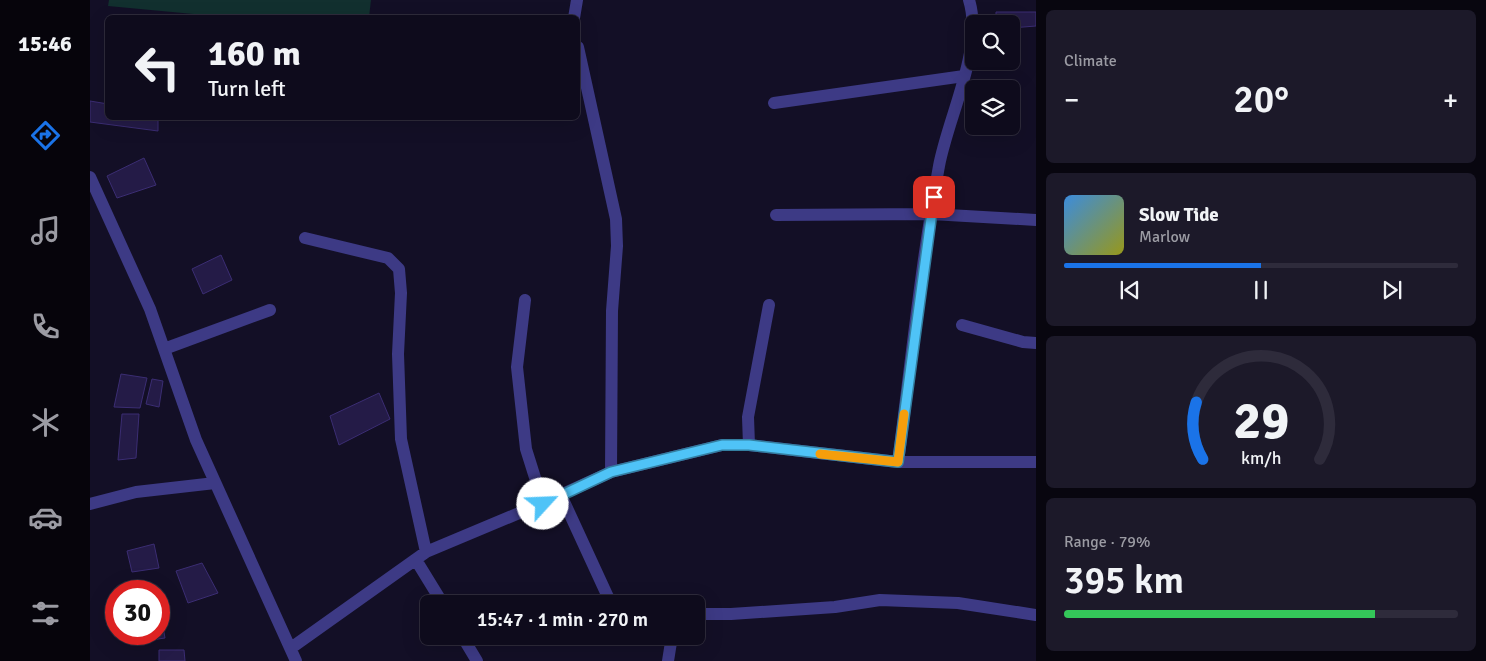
<!DOCTYPE html>
<meta charset="utf-8">
<style>
body{margin:0;font-family:Signika,sans-serif;background:#1c1929;color:#f1f3f6;height:100vh;display:flex;flex-direction:column;font-size:19px;white-space:nowrap}
*{box-sizing:border-box;margin:0}
p{font-size:16px;color:#9b9ba3}
.icon{flex:none;width:28px;height:28px;fill:none;stroke:currentColor;stroke-width:2;stroke-linecap:round;stroke-linejoin:round}
.map{position:relative;flex:1;overflow:hidden}
.details{display:flex;flex-direction:column;gap:10px;padding:10px;background:#08060f;width:450px}
.details>*{flex:none}
.banner{position:absolute;left:15px;top:15px;width:475px;height:105px;border-radius:8px;box-shadow:0 5px 20px #0002,0 0 0 1px #2e2b3b;background:#0e0b1c;color:#f1f3f6;overflow:hidden}
.controls{position:absolute;left:875px;top:15px;display:grid;gap:10px}
.controls a{display:grid;place-items:center;width:55px;height:55px;border-radius:8px;background:#0e0b1c;box-shadow:0 5px 20px #0002,0 0 0 1px #2e2b3b;font-size:25px}
.speed{position:absolute;left:15px;top:580px;display:flex;gap:10px;font-size:25px;font-weight:700;text-align:center}
.speed>*{display:grid;place-content:center;width:65px;height:65px;border-radius:50%;background:#0e0b1c;box-shadow:0 5px 20px #0002,0 0 0 1px #2e2b3b;line-height:1}
.speed .limit{border:8px solid #d22;background:#fff;color:#111}
.pin{position:absolute;display:grid;place-items:center;width:42px;height:42px;color:#fff;margin:-21px;border-radius:10px;box-shadow:0 2px 8px #0006}
.me{position:absolute;width:55px;margin:-28px;rotate:65deg;stroke-linejoin:round;filter:drop-shadow(0 0 4px #0008)}
.turn{display:flex;align-items:center;gap:18px;height:105px;padding:0 20px;font-size:22px}
.turn .icon{width:65px;height:65px;stroke-width:2.5}
.turn b{display:block;font-size:35px;line-height:42px}
.big{font-size:38px;font-weight:600;line-height:1.1}
.details .card{flex:1;display:flex;flex-direction:column;justify-content:center;gap:8px;min-width:0;padding:0 18px;border-radius:8px;background:#1c1929}
.details .dial{align-items:center;gap:0}
.dial svg{height:130px;overflow:visible;fill:none;stroke:#2e2b3b;stroke-width:7;stroke-linecap:round;text-anchor:middle}
.dial text{fill:#f1f3f6;stroke:none}
.song{display:flex;align-items:center;gap:15px}
.cover{width:60px;height:60px;border-radius:8px;background:linear-gradient(135deg,hsl(210 70% 55%),hsl(60 70% 35%))}
.played{height:5px;border-radius:2px;background:linear-gradient(90deg,#1a73e8 50%,#2e2b3b 50%)}
.keys{display:flex;justify-content:space-around;direction:ltr}
.heat{display:flex;justify-content:space-between;align-items:center;font-size:28px;direction:ltr}
.charge{height:8px;border-radius:4px;background:linear-gradient(90deg,#34c759 79%,#2e2b3b 0)}
.trip{position:absolute;left:330px;top:595px;width:285px;height:50px;border-radius:8px;background:#0e0b1c;box-shadow:0 5px 20px #0002,0 0 0 1px #2e2b3b;font-weight:600;line-height:50px;text-align:center}
main{display:flex;flex:1;min-height:0}
.dock{display:flex;flex-direction:column;width:90px;justify-content:space-around;align-items:center;background:#06040b;color:#9b9ba3}
.dock .icon{width:35px;height:35px}
.dock .selected{color:#1a73e8}
.dock b{font-size:22px;color:#f1f3f6}
.map>svg:first-child{display:block}
.green{fill:#12302f}
.building{fill:#241b47;stroke:#3b2d73}
.lines{fill:none;stroke-linecap:round;stroke-linejoin:round}
.minor{stroke:#3d3a85;stroke-width:12}
.route-casing{stroke:#337fa1;stroke-width:12}
.route{stroke:#4fc3f7;stroke-width:9}
.slow{stroke:#f59e0b;stroke-width:9}
</style>
<main>
<nav class="dock">
<b>15:46</b>
<svg class="icon selected" aria-label="directions" viewBox="0 0 24 24"><path d="M12 3l9 9-9 9-9-9zM9 14v-3h6M13 9l2 2-2 2"/></svg>
<svg class="icon" aria-label="music" viewBox="0 0 24 24"><path d="M9 18V5l10-2v13"/><circle cx="6" cy="18" r="3"/><circle cx="16" cy="16" r="3"/></svg>
<svg class="icon" aria-label="phone" viewBox="0 0 24 24"><path d="M5 4h4l2 5-3 2q2 4 5 5l2-3 5 2v4C11 20 4 13 5 4z"/></svg>
<svg class="icon" aria-label="climate" viewBox="0 0 24 24"><path d="M12 3v18M4 7l16 10M4 17L20 7"/></svg>
<svg class="icon" aria-label="car" viewBox="0 0 24 24"><path d="M5 17H2v-5l4-1 3-4h7l3 4 3 1v5h-3M9 17h6M6 11h13"/><circle cx="7" cy="17" r="2"/><circle cx="17" cy="17" r="2"/></svg>
<svg class="icon" aria-label="filters" viewBox="0 0 24 24"><path d="M4 7h16M4 17h16"/><circle cx="9" cy="7" r="2"/><circle cx="15" cy="17" r="2"/></svg>
</nav>
<div class="map">
<svg width="946" height="661" viewBox="0 0 946 661">
<rect width="100%" height="100%" fill="#130f26"/>
<path class="green" d="M 19,0 L 281,0 L 279,17 L 146,18 L 18,6 Z"/>
<path class="building" d="M 906,12 L 946,12 L 946,26 L 921,28 L 921,24 L 906,24 Z
M 0,101 L 18,104 L 18,118 L 68,118 L 68,131 L 0,122 Z
M 54,158 L 66,185 L 27,198 L 17,176 Z
M 131,255 L 142,280 L 113,294 L 102,269 Z
M 31,374 L 57,378 L 50,408 L 24,407 Z
M 62,379 L 73,381 L 69,407 L 56,404 Z
M 289,393 L 300,419 L 249,445 L 240,416 Z
M 32,414 L 49,414 L 46,458 L 28,460 Z
M 64,544 L 69,568 L 42,572 L 37,551 Z
M 112,563 L 128,593 L 98,603 L 86,571 Z
M 69,604 L 75,638 L 55,641 L 54,634 L 69,634 Z
M 69,650 L 94,650 L 95,661 L 69,661 Z"/>
<g class="lines">
<path class="minor" d="M 484,18 L 487,0
M 488,47 L 526,219 L 527,246 L 522,311 L 521,472
M 684,103 L 874,76
M 0,177 L 60,309 L 106,440 L 206,661
M 686,215 L 841,214 L 946,220
M 215,238 L 298,258 L 309,269 L 311,293 L 308,354 L 311,439 L 336,552
M 435,300 L 427,367 L 436,449 L 453,503
M 872,325 L 933,342 L 946,343
M 74,349 L 180,310
M 659,445 L 658,417 L 679,305
M 808,462 C 821,363 831,264 849,166 C 858,117 894,48 879,0
M 471,495 L 518,597 L 524,604
M 0,504 L 46,492 L 125,483
M 326,560 L 353,604
M 606,614 L 641,614 L 745,607 L 790,600 L 868,603 L 946,615
M 372,636 L 387,661
M 201,648 L 336,552 L 453,503 L 521,472 L 632,445 L 659,445 L 808,462 L 946,462
M 578,661 L 582,636"/>
</g>
<g class="lines">
<g class="route-casing">
<path id="route" d="M 453,504 L 521,472 L 632,445 L 659,445 L 808,462 L 844,197"/>
</g>
<use href="#route" class="route"/>
<path class="slow" d="M 730,454 L 808,462 L 814,414"/>
</g>
</svg>
<div class="controls">
<a><svg class="icon" aria-label="search" viewBox="0 0 24 24"><circle cx="10" cy="10" r="6"/><path d="M15 15l6 6"/></svg></a>
<a><svg class="icon" aria-label="layers" viewBox="0 0 24 24"><path d="M12 4l9 5-9 5-9-5zM3 14l9 5 9-5"/></svg></a>
</div>
<div class="speed"><div class="limit">30</div></div>
<div class="pin" style="left:844px;top:197px;background:#d93025"><svg class="icon" aria-label="arrive" viewBox="0 0 24 24"><path d="M6 21V4h12l-3 4 3 4H6"/></svg></div>
<svg class="me" style="left:453px;top:504px" viewBox="-20 -20 40 40"><circle r="19" fill="#fff"/><path d="M0-13L10 11 0 6-10 11z" fill="#4fc3f7"/></svg>
<div class="trip">15:47 · 1 min · 270 m</div>
<div class="banner">
<div class="turn"><svg class="icon" aria-label="left" viewBox="0 0 24 24"><path d="M17 20v-9H6M10 6l-5 5 5 5"/></svg><div><b>160 m</b>Turn left</div></div>
</div>
</div>
<section class="details">
<div class="card"><p>Climate</p>
<div class="heat"><a>−</a><b class="big">20°</b><a>+</a></div>
</div>
<div class="card">
<div class="song"><i class="cover"></i><div><b>Slow Tide</b><p>Marlow</p></div></div>
<div class="played"></div>
<div class="keys"><svg class="icon" aria-label="previous" viewBox="0 0 24 24"><path d="M18 5L8 12l10 7zM5 5v14"/></svg><svg class="icon" aria-label="pause" viewBox="0 0 24 24"><path d="M8 5v14M16 5v14"/></svg><svg class="icon" aria-label="next" viewBox="0 0 24 24"><path d="M6 5l10 7-10 7zM19 5v14"/></svg></div>
</div>
<div class="card dial"><svg viewBox="0 0 100 80">
<path d="M14 69A42 42 0 1 1 86 69"/>
<path d="M14 69A42 42 0 0 1 10 34" stroke="#1a73e8"/>
<text x="50" y="56" font-size="32" font-weight="700">29</text>
<text x="50" y="72" font-size="11">km/h</text>
</svg></div>
<div class="card"><p>Range · 79%</p><b class="big">395 km</b><div class="charge"></div></div>
</section>
</main>
